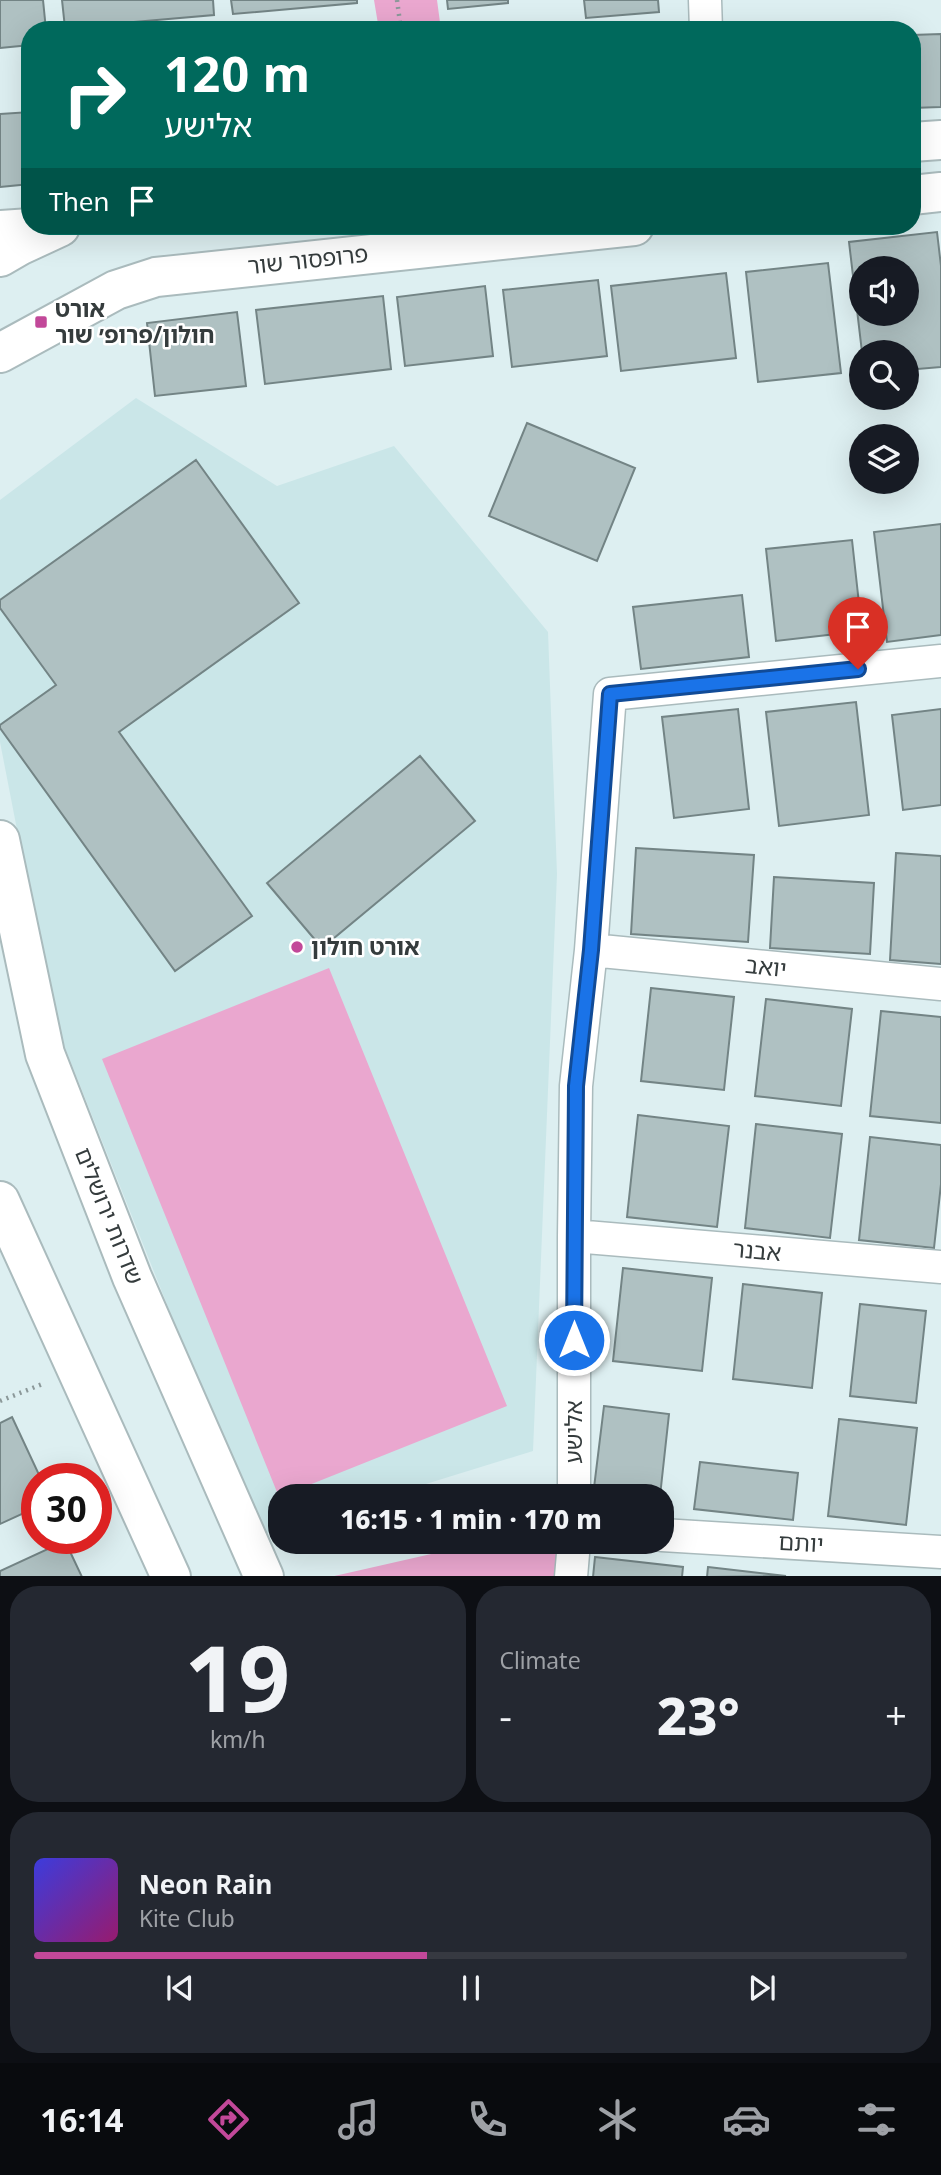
<!DOCTYPE html>
<meta charset="utf-8">
<style>
body{margin:0;font-family:Georgia,"Noto Sans Hebrew",serif;background:#242831;color:#f1f3f6;height:100vh;display:flex;flex-direction:column;font-size:26px;white-space:nowrap}
*{box-sizing:border-box;margin:0}
p{font-size:23px;color:#9ea1a6}
.icon{flex:none;width:38px;height:38px;fill:none;stroke:currentColor;stroke-width:2;stroke-linecap:round;stroke-linejoin:round}
.map{position:relative;height:1576px;overflow:hidden}
.drawer{display:flex;flex-direction:column;gap:10px;padding:10px;background:#0d0f14;flex:1}
.drawer>*{flex:none}
.banner{position:absolute;left:21px;top:21px;width:900px;height:214px;border-radius:28px;box-shadow:0 7px 28px #0002;background:#00695c;color:#fff;overflow:hidden}
.controls{position:absolute;left:849px;top:256px;display:grid;gap:14px}
.controls a{display:grid;place-items:center;width:70px;height:70px;border-radius:50%;background:#171b24;box-shadow:0 7px 28px #0002;font-size:35px}
.speed{position:absolute;left:21px;top:1463px;display:flex;gap:14px;font-size:35px;font-weight:700;text-align:center}
.speed>*{display:grid;place-content:center;width:91px;height:91px;border-radius:50%;background:#171b24;box-shadow:0 7px 28px #0002;line-height:1}
.speed .limit{border:10px solid #d22;background:#fff;color:#111}
.pin{position:absolute;display:grid;place-items:center;width:60px;height:60px;color:#fff;margin:-72px -30px;border-radius:50% 50% 50% 0;rotate:-45deg;box-shadow:0 0 7px #0007}
.pin .icon{rotate:45deg}
.me{position:absolute;width:77px;margin:-38px;rotate:0deg;stroke-linejoin:round;filter:drop-shadow(0 0 5px #0008)}
.turn{display:flex;align-items:center;gap:24px;height:147px;padding:0 28px;font-size:32px}
.turn .icon{width:91px;height:91px;stroke-width:2.5}
.turn b{display:block;font-size:49px;line-height:60px}
.then{display:flex;align-items:center;height:66px;padding:0 28px;background:#0003;gap:14px;font-size:26px}
.big{font-size:52px;font-weight:800;line-height:1.1}
.drawer .widget{flex:1;display:flex;flex-direction:column;justify-content:center;gap:10px;min-width:0;padding:0 24px;border-radius:28px;background:#242831}
.drawer .dial{align-items:center;gap:0}
.dial b{font-size:91px;line-height:1}
.song{display:flex;align-items:center;gap:21px}
.cover{width:84px;height:84px;border-radius:10px;background:linear-gradient(135deg,hsl(240 70% 55%),hsl(320 70% 35%))}
.played{height:7px;border-radius:4px;background:linear-gradient(90deg,#c24899 45%,#363941 45%)}
.keys{display:flex;justify-content:space-around;direction:ltr}
.heat{display:flex;justify-content:space-between;align-items:center;font-size:38px;direction:ltr}
.drawer .tiles{flex:1;display:grid;gap:10px;grid-template-columns:1fr 1fr}
.widget:last-child{grid-column:span 2}
.trip{position:absolute;left:268px;top:1484px;width:406px;height:70px;border-radius:28px;background:#171b24;box-shadow:0 7px 28px #0002;font-weight:800;line-height:70px;text-align:center}
.menu{display:flex;height:112px;justify-content:space-around;align-items:center;background:#090b0e;color:#9ea1a6}
.menu .icon{width:49px;height:49px}
.menu .current{color:#c24899}
.menu b{font-size:32px;color:#f1f3f6}
.map>svg:first-child{display:block}
.built{fill:#cae6e8}
.green{fill:#eaa7cf}
.building{fill:#afc1c2;stroke:#738485;stroke-width:2;fill-rule:evenodd}
.lines{fill:none;stroke-linecap:round;stroke-linejoin:round}
.minor-casing{stroke:#aabbbd;stroke-width:35}
.tertiary-casing{stroke:#aabbbd;stroke-width:42}
.secondary-casing{stroke:#aabbbd;stroke-width:42}
.path{stroke:#8b9899;stroke-width:4.5;stroke-dasharray:2 5;stroke-linecap:butt}
.minor{stroke:#fff;stroke-width:32}
.tertiary{stroke:#fff;stroke-width:38}
.secondary{stroke:#fff;stroke-width:38}
.route-casing{stroke:#114b97;stroke-width:18}
.route{stroke:#1a73e8;stroke-width:12}
.poi-dot{fill:#c24899;stroke:#fff;stroke-width:2.5}
.labels{text-anchor:middle;stroke-width:5;stroke-linejoin:round;paint-order:stroke}
.street-label{font-size:23px;fill:#353c3d;stroke:#fff}
.poi-label{font-size:23px;font-weight:bold;fill:#353c3d;stroke:#fff;text-anchor:start}
</style>
<div class="map">
<svg width="941" height="1577" viewBox="0 0 941 1577">
<rect width="100%" height="100%" fill="#ddeff1"/>
<path class="built" d="M 136,398 L 277,486 L 394,446 L 548,632 L 557,874 L 533,1451 L 387,1496 L 280,1496 L 280,1529 L 259,1536 L 54,1020 L 0,742 L 0,500 Z"/>
<path class="green" d="M 374,0 L 437,0 L 441,30 L 379,30 Z
M 329,968 L 507,1406 L 279,1497 L 102,1059 Z
M 484,1542 L 561,1542 L 563,1576 L 330,1577 Z"/>
<path class="building" d="M 0,0 L 43,0 L 46,30 L 30,30 L 30,45 L 0,48 Z
M 62,0 L 213,0 L 214,15 L 65,28 Z
M 231,0 L 357,0 L 357,3 L 233,14 Z
M 447,0 L 508,0 L 508,3 L 448,9 Z
M 584,0 L 658,0 L 659,12 L 586,18 Z
M 941,34 L 941,107 L 912,108 L 912,35 Z
M 30,112 L 30,184 L 0,187 L 0,114 Z
M 937,232 L 941,266 L 941,367 L 906,370 L 906,352 L 862,352 L 849,242 ZM 861,268 L 906,268 L 906,313 L 861,313 Z
M 828,263 L 841,373 L 758,382 L 746,272 Z
M 726,273 L 736,358 L 621,371 L 611,286 Z
M 598,280 L 607,356 L 512,367 L 503,290 Z
M 485,286 L 493,356 L 405,366 L 397,297 Z
M 383,296 L 391,369 L 265,384 L 256,310 Z
M 237,312 L 246,386 L 155,396 L 147,323 Z
M 527,423 L 635,468 L 597,561 L 489,516 Z
M 196,460 L 299,603 L 119,732 L 252,916 L 175,971 L 0,728 L 0,725 L 56,685 L 0,608 L 0,600 Z
M 941,524 L 941,635 L 887,642 L 874,532 Z
M 852,540 L 862,631 L 776,641 L 766,549 Z
M 742,595 L 749,657 L 641,669 L 633,607 Z
M 856,702 L 869,815 L 779,826 L 766,712 Z
M 738,709 L 749,809 L 674,818 L 662,717 Z
M 941,709 L 941,805 L 903,810 L 892,715 Z
M 420,756 L 475,821 L 322,948 L 267,883 Z
M 636,848 L 754,855 L 748,942 L 631,934 Z
M 896,853 L 941,856 L 941,964 L 890,960 Z
M 774,877 L 874,883 L 870,954 L 770,948 Z
M 651,988 L 734,997 L 724,1090 L 641,1081 Z
M 766,999 L 852,1009 L 841,1106 L 755,1096 Z
M 881,1011 L 941,1017 L 941,1123 L 870,1116 Z
M 638,1115 L 729,1126 L 717,1227 L 627,1217 Z
M 756,1124 L 842,1134 L 830,1238 L 745,1228 Z
M 870,1137 L 941,1145 L 941,1184 L 934,1248 L 859,1240 Z
M 623,1268 L 712,1278 L 702,1371 L 613,1361 Z
M 743,1284 L 822,1293 L 812,1388 L 733,1379 Z
M 860,1304 L 926,1311 L 916,1403 L 850,1396 Z
M 604,1406 L 669,1414 L 660,1496 L 593,1496 Z
M 12,1417 L 41,1479 L 37,1479 L 37,1507 L 0,1524 L 0,1423 Z
M 839,1419 L 917,1428 L 906,1525 L 828,1516 Z
M 700,1462 L 798,1473 L 793,1520 L 694,1509 Z
M 65,1541 L 82,1577 L 0,1577 L 0,1571 Z
M 595,1557 L 683,1567 L 682,1577 L 593,1577 Z
M 708,1567 L 786,1576 L 707,1577 Z"/>
<g class="lines">
<g class="minor-casing">
<path id="minor" d="M 705,0 L 706,30
M 591,950 L 941,984
M 574,1236 L 941,1267
M 574,1496 L 574,1236 L 576,1086 L 591,950 L 610,694 L 941,661
M 662,1535 L 941,1552
M 571,1577 L 574,1542"/>
</g>
<g class="tertiary-casing">
<path id="tertiary" d="M 912,142 L 941,140
M 912,195 L 941,192
M 0,257 L 19,246 L 60,227
M 0,353 L 116,290 L 156,277 L 634,226"/>
</g>
<g class="secondary-casing">
<path id="secondary" d="M 0,230 L 60,226
M 0,840 L 45,1054 L 132,1277 L 264,1577
M 0,1201 L 171,1577"/>
</g>
<path class="path" d="M 397,0 L 401,30
M 0,1401 L 45,1383"/>
<use href="#minor" class="minor"/>
<use href="#tertiary" class="tertiary"/>
<use href="#secondary" class="secondary"/>
</g>
<g class="lines">
<g class="route-casing">
<path id="route" d="M 574,1340 L 576,1086 L 591,950 L 610,694 L 858,669"/>
</g>
<use href="#route" class="route"/>
</g>
<g class="poi-dot">
<rect x="34" y="315" width="14" height="14" rx="3.5"/>
<circle cx="297" cy="947" r="7"/>
</g>
<g class="labels">
<g class="street-label">
<text transform="translate(308 260) rotate(-6)" y="8">פרופסור שור</text>
<text transform="translate(766 967) rotate(6)" y="8">יואב</text>
<text transform="translate(109 1216) rotate(68)" y="8">שדרות ירושלים</text>
<text transform="translate(757 1251) rotate(5)" y="8">אבנר</text>
<text transform="translate(574 1432) rotate(-90)" y="8">אלישע</text>
<text transform="translate(801 1543) rotate(3)" y="8">יותם</text>
</g>
<g class="poi-label">
<text x="55" y="317">אורט<tspan x="55" dy="26">חולון/פרופ׳ שור</tspan></text>
<text x="311" y="955">אורט חולון</text>
</g>
</g>
</svg>
<div class="controls">
<a><svg class="icon" aria-label="sound" viewBox="0 0 24 24"><path d="M4 9h4l5-4v14l-5-4H4zM17 9q2 3 0 6"/></svg></a>
<a><svg class="icon" aria-label="search" viewBox="0 0 24 24"><circle cx="10" cy="10" r="6"/><path d="M15 15l6 6"/></svg></a>
<a><svg class="icon" aria-label="layers" viewBox="0 0 24 24"><path d="M12 4l9 5-9 5-9-5zM3 14l9 5 9-5"/></svg></a>
</div>
<div class="speed"><div class="limit">30</div></div>
<div class="pin" style="left:858px;top:669px;background:#d93025"><svg class="icon" aria-label="arrive" viewBox="0 0 24 24"><path d="M6 21V4h12l-3 4 3 4H6"/></svg></div>
<svg class="me" style="left:574px;top:1340px" viewBox="-20 -20 40 40"><circle r="17" fill="#1a73e8" stroke="#fff" stroke-width="3"/><path d="M0-11L8 9 0 5-8 9z" fill="#fff"/></svg>
<div class="trip">16:15 · 1 min · 170 m</div>
<div class="banner">
<div class="turn"><svg class="icon" aria-label="right" viewBox="0 0 24 24"><path d="M7 20v-9h11M14 6l5 5-5 5"/></svg><div><b>120 m</b>אלישע</div></div>
<div class="then">Then<svg class="icon" aria-label="arrive" viewBox="0 0 24 24"><path d="M6 21V4h12l-3 4 3 4H6"/></svg></div>
</div>
</div>
<section class="drawer">
<div class="tiles">
<div class="widget dial"><b>19</b><p>km/h</p></div>
<div class="widget"><p>Climate</p>
<div class="heat"><a>−</a><b class="big">23°</b><a>+</a></div>
</div>
<div class="widget">
<div class="song"><i class="cover"></i><div><b>Neon Rain</b><p>Kite Club</p></div></div>
<div class="played"></div>
<div class="keys"><svg class="icon" aria-label="previous" viewBox="0 0 24 24"><path d="M18 5L8 12l10 7zM5 5v14"/></svg><svg class="icon" aria-label="pause" viewBox="0 0 24 24"><path d="M8 5v14M16 5v14"/></svg><svg class="icon" aria-label="next" viewBox="0 0 24 24"><path d="M6 5l10 7-10 7zM19 5v14"/></svg></div>
</div>
</div>
</section>
<nav class="menu">
<b>16:14</b>
<svg class="icon current" aria-label="directions" viewBox="0 0 24 24"><path d="M12 3l9 9-9 9-9-9zM9 14v-3h6M13 9l2 2-2 2"/></svg>
<svg class="icon" aria-label="music" viewBox="0 0 24 24"><path d="M9 18V5l10-2v13"/><circle cx="6" cy="18" r="3"/><circle cx="16" cy="16" r="3"/></svg>
<svg class="icon" aria-label="phone" viewBox="0 0 24 24"><path d="M5 4h4l2 5-3 2q2 4 5 5l2-3 5 2v4C11 20 4 13 5 4z"/></svg>
<svg class="icon" aria-label="climate" viewBox="0 0 24 24"><path d="M12 3v18M4 7l16 10M4 17L20 7"/></svg>
<svg class="icon" aria-label="car" viewBox="0 0 24 24"><path d="M5 17H2v-5l4-1 3-4h7l3 4 3 1v5h-3M9 17h6M6 11h13"/><circle cx="7" cy="17" r="2"/><circle cx="17" cy="17" r="2"/></svg>
<svg class="icon" aria-label="filters" viewBox="0 0 24 24"><path d="M4 7h16M4 17h16"/><circle cx="9" cy="7" r="2"/><circle cx="15" cy="17" r="2"/></svg>
</nav>
